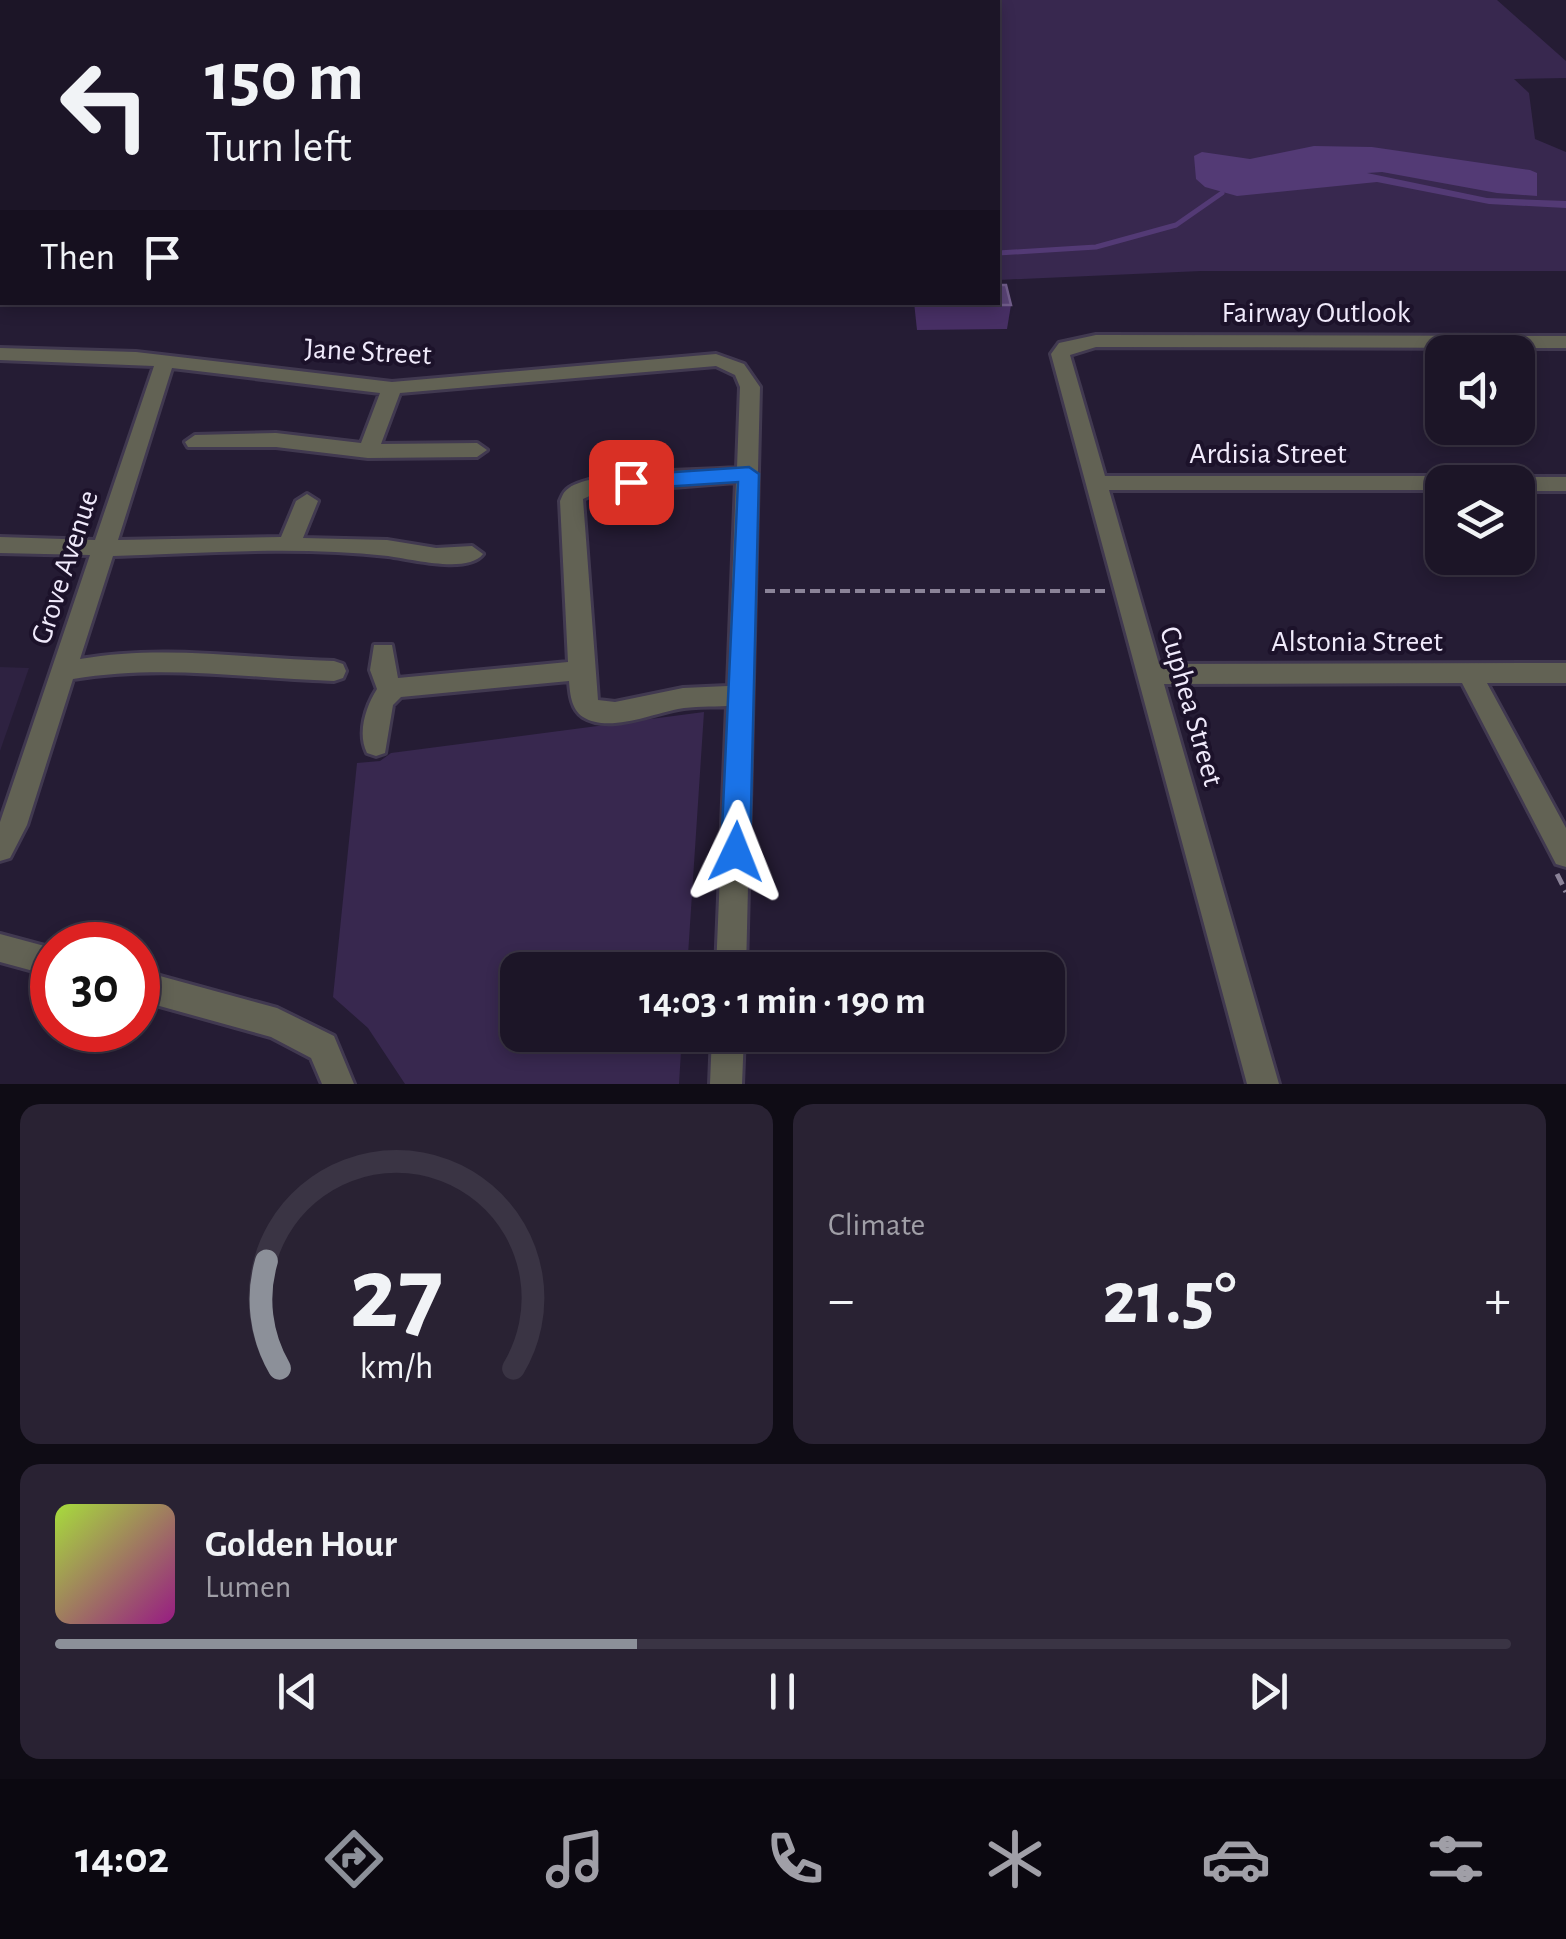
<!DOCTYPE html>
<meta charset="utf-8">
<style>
body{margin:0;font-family:"Alegreya Sans",sans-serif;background:#292233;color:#f1f3f6;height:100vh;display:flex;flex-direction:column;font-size:38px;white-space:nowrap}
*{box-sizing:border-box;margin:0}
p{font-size:32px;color:#a09fa7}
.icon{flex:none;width:55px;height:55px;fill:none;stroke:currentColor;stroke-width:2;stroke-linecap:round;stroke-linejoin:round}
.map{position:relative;height:1084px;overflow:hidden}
.drawer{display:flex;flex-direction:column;gap:20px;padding:20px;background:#0f0c15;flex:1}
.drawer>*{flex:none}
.top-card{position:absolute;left:0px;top:0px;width:1000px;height:305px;box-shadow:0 5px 15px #0003,0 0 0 2px #3a3444;background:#1c1527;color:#f1f3f6;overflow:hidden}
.tools{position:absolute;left:1425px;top:335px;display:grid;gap:20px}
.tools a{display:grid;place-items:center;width:110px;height:110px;border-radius:20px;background:#1c1527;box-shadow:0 5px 15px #0003,0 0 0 2px #3a3444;font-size:50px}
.speed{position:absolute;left:30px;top:922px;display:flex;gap:20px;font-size:50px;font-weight:700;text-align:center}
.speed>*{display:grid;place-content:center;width:130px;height:130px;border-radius:50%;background:#1c1527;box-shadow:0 5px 15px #0003,0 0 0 2px #3a3444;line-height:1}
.speed .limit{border:15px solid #d22;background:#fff;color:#111}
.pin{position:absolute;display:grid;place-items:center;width:85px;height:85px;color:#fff;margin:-42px;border-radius:20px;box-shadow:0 5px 15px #0006}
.me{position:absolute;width:110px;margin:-55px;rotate:2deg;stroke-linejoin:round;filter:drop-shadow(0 0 8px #0008)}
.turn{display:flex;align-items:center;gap:35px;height:210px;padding:0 40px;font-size:45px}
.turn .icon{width:130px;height:130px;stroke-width:2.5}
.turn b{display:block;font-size:70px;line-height:85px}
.then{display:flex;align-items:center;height:95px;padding:0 40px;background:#0003;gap:20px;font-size:38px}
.big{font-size:75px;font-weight:600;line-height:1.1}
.drawer .card{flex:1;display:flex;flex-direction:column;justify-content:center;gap:15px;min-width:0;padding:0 35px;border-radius:20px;background:#292233}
.drawer .dial{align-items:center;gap:0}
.dial svg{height:260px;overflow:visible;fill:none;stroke:#3a3444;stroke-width:7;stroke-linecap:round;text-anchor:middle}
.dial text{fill:#f1f3f6;stroke:none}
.song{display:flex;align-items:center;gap:30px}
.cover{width:120px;height:120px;border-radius:15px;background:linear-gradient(135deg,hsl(80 70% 55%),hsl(310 70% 35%))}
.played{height:10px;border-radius:5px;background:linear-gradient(90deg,#8c9099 40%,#3a3444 40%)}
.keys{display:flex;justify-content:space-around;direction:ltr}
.heat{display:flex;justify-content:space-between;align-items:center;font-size:55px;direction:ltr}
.drawer .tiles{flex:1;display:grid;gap:20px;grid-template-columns:1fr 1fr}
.card:last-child{grid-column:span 2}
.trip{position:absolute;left:500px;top:952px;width:565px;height:100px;border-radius:20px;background:#1c1527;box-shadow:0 5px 15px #0003,0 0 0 2px #3a3444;font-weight:600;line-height:100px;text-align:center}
.menu{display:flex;height:160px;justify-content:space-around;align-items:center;background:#0b0810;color:#a09fa7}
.menu .icon{width:70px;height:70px}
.menu .selected{color:#8c9099}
.menu b{font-size:45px;color:#f1f3f6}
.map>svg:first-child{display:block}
.built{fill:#2e2241}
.green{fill:#38284f}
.water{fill:#533a75}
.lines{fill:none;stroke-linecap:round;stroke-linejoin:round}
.stream-far1{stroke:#533a75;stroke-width:4}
.stream{stroke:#533a75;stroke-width:5}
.minor-casing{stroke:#413950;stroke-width:6}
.path-far2{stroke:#8b8398;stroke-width:2.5;stroke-dasharray:6 2.5;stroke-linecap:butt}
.path-far1{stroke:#8b8398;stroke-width:4;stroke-dasharray:10 5;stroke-linecap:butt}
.path{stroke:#8b8398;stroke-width:5;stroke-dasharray:12 6;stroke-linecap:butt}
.minor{fill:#626254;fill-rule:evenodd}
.wall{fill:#472f64}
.building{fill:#594375;stroke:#715d8a;stroke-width:2.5}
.route{fill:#1a73e8;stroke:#114b97;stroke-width:2.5}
.labels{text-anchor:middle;stroke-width:8;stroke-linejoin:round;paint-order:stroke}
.street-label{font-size:30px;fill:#f0eafb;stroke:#1c122a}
</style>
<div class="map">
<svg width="1566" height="1084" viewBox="0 0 1566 1084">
<rect width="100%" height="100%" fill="#251c34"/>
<path class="built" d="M 0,667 L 29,668 L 0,751 Z"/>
<path class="green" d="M 571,0 L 1497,0 L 1566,61 L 1566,78 L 1514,79 L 1529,93 L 1535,139 L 1566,152 L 1566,271 L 1201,271 L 998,280 L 998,2 Z
M 704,712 L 687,970 L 518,970 L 518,1035 L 682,1035 L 679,1084 L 405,1084 L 368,1028 L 333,997 L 357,763 L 380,761 L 391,753 Z"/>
<path class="water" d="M 1314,146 L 1372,147 L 1530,170 L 1537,173 L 1537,196 L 1497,193 L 1382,172 L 1367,173 L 1487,198 L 1566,201 L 1566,208 L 1489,204 L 1377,182 L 1237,196 L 1205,187 L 1196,179 L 1194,156 L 1202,152 L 1250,159 Z"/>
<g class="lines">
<path class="stream-far1" d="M 559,2 L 565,0
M 646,2 L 652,0"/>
<path class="stream" d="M 998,253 L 1096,247 L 1176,225 L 1222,193"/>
<g class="minor-casing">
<path id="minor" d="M 0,56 L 2,56 L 2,64 L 0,64 Z
M 1096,335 L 1566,336 L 1566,348 L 1096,347 L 1070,355 L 1105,476 L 1442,476 L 1452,482 L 1442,482 L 1442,490 L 1109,490 L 1159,664 L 1566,663 L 1566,683 L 1487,683 L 1566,828 L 1566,867 L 1556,864 L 1462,683 L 1164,684 L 1279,1084 L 1247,1084 L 1051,354 L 1059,343 Z
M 0,348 L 136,352 L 392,382 L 716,354 L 744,364 L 760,387 L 746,970 L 716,970 L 727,706 C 711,707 694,706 678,709 C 652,714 608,733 583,717 C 571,709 570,693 569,681 L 401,697 L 393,705 L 385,753 L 376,756 L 367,753 C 357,733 366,706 377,689 L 370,670 L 374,645 L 392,645 L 398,678 L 568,662 L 560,501 C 563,495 563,492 569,488 C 593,470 702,471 737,468 L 740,387 L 735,375 L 716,366 L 400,393 L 381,444 L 477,443 L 487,450 L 477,457 L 368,458 L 276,447 L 188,447 L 185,442 L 195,435 L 276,433 L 361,443 L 380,393 L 172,368 L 118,540 L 281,537 L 296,501 L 307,494 L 318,501 L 303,538 L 387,540 L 436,548 L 472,546 L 483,554 C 468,574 411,559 388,556 C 297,546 204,553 113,556 L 80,659 C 164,644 249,659 334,661 L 343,664 L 346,671 L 343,678 L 334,681 C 246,678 161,664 73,679 L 27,825 L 10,858 L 0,861 L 0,822 L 90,555 L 0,553 L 0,537 L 95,540 L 154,366 L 0,360 ZM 736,482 L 728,686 L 683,688 L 615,702 L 598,700 L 583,499 L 596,493 Z
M 1518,477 L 1566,477 L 1566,491 L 1518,491 L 1518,482 L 1508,482 Z
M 0,934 L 52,948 L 52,976 L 0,962 Z
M 138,970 L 277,1008 L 334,1036 L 354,1084 L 322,1084 L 311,1058 L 271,1037 L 138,1000 Z
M 712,1035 L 744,1035 L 742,1084 L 710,1084 Z"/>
</g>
<path class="path-far2" d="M 306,0 L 312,2"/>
<path class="path-far1" d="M 765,591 L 1105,591"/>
<path class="path" d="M 1557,874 L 1566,892"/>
<use href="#minor" class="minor"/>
</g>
<path class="wall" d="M 914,302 L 998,302 L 1011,305 L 1007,329 L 917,330 Z"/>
<path class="building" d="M 998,285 L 1006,285 L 1011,305 L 919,305 L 919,302 L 998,302 Z"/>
<path class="route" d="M 749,467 L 759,474 L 750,852 L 746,861 L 736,865 L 725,861 L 721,852 L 738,482 L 631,489 L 620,482 L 631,475 Z"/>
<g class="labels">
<g class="street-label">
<text x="1316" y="322">Fairway Outlook</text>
<text transform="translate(368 351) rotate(3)" y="10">Jane Street</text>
<text x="1268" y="463">Ardisia Street</text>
<text transform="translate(64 567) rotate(-72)" y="10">Grove Avenue</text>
<text x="1357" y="651">Alstonia Street</text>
<text transform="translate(1192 706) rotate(74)" y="10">Cuphea Street</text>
</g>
</g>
</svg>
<div class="tools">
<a><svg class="icon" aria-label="sound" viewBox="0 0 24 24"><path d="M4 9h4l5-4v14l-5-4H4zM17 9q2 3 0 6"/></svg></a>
<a><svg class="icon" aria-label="layers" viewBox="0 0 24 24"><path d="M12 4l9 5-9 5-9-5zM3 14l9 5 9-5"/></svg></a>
</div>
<div class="speed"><div class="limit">30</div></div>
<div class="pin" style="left:631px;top:482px;background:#d93025"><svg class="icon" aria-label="arrive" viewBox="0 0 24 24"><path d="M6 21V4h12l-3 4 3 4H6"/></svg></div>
<svg class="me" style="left:736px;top:852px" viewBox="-20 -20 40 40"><path d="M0-17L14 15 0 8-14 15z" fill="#1a73e8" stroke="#fff" stroke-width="4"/></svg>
<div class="trip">14:03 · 1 min · 190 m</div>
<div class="top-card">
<div class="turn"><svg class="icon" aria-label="left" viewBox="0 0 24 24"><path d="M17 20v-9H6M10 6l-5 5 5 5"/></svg><div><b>150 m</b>Turn left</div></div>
<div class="then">Then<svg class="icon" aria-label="arrive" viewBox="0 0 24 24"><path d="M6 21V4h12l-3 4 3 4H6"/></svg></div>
</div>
</div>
<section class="drawer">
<div class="tiles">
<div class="card dial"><svg viewBox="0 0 100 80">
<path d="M14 69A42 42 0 1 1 86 69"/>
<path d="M14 69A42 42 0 0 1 10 36" stroke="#8c9099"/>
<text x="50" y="56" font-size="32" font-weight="700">27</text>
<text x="50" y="72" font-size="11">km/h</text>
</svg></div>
<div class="card"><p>Climate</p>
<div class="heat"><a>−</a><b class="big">21.5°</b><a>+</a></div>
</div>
<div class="card">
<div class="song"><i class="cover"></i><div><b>Golden Hour</b><p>Lumen</p></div></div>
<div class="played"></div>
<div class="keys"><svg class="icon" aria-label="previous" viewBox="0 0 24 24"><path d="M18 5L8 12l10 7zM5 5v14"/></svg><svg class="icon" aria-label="pause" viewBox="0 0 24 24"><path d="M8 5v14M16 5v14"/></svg><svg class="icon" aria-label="next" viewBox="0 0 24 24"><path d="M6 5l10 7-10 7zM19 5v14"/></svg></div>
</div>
</div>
</section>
<nav class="menu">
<b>14:02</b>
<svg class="icon selected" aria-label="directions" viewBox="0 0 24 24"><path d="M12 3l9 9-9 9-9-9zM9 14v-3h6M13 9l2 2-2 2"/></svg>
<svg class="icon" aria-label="music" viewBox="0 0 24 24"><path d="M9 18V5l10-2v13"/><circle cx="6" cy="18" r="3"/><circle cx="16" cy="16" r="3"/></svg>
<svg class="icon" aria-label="phone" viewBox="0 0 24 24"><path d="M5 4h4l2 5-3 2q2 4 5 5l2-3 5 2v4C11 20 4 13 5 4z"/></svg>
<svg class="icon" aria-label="climate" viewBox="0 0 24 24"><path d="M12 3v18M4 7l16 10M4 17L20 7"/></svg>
<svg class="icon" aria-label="car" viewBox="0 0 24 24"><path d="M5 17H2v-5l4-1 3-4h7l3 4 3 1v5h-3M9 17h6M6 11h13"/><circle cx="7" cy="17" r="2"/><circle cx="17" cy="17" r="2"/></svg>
<svg class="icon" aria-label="filters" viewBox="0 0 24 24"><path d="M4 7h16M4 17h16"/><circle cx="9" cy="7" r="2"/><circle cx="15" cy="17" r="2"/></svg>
</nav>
